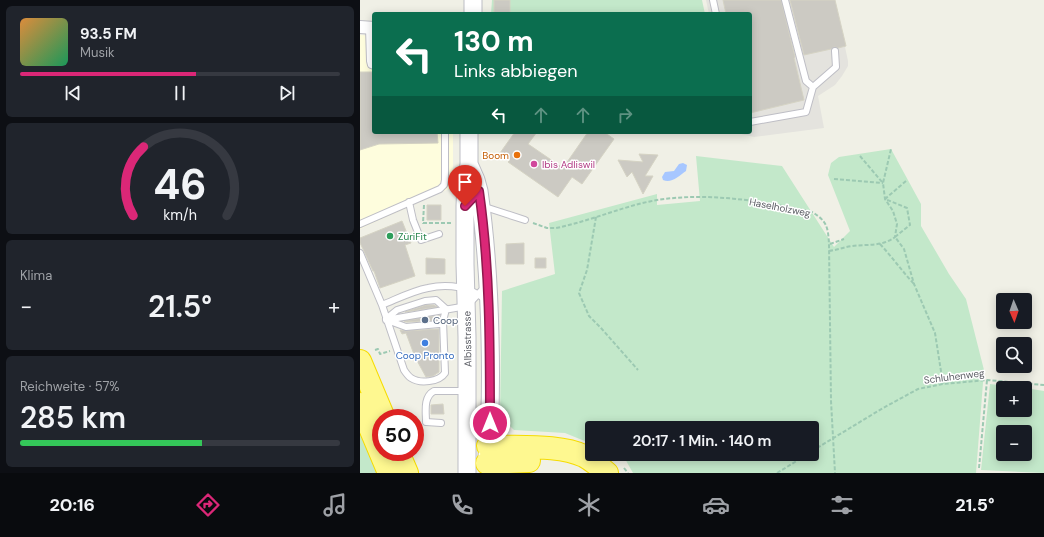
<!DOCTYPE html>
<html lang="de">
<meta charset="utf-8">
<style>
body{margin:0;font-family:"DM Sans",sans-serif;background:#20242c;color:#f1f3f6;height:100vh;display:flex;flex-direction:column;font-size:15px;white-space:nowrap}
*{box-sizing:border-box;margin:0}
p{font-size:13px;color:#9ea1a6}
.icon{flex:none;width:22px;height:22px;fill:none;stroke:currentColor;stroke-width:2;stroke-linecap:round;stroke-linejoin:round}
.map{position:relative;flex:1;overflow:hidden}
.drawer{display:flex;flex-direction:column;gap:6px;padding:6px;background:#0d0f14;width:360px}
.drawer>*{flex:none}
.banner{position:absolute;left:12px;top:12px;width:380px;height:122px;border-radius:4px;box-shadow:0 2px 10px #0003;background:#0b6e4f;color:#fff;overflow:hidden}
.needle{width:26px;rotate:178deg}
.controls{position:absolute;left:636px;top:293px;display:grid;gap:8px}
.controls a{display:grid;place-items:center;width:36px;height:36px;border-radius:4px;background:#171b24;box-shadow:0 2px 10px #0003;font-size:20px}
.speed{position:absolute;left:12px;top:409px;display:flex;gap:8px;font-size:20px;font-weight:700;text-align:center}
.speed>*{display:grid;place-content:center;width:52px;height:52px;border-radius:50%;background:#171b24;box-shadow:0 2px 10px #0003;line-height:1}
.speed .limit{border:6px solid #d22;background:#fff;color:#111}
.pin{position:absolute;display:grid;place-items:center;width:34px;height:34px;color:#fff;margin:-41px -17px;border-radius:50% 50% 50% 0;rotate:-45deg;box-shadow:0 0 4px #0007}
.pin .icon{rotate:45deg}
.me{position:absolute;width:44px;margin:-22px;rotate:0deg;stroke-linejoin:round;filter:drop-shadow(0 0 3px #0008)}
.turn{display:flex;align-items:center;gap:14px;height:84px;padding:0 16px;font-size:18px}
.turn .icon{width:52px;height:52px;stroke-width:2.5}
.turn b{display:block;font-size:28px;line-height:34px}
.lanes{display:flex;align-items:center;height:38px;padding:0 16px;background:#0003;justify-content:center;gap:20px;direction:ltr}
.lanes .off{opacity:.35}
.big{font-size:30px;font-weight:600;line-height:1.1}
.drawer .widget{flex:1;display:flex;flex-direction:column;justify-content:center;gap:6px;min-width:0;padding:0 14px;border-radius:6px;background:#20242c}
.drawer .dial{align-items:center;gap:0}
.dial svg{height:104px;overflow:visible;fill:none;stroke:#363941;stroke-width:7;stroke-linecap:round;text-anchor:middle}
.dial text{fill:#f1f3f6;stroke:none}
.song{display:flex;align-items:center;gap:12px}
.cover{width:48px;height:48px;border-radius:6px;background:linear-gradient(135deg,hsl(30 70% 55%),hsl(150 70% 35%))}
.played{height:4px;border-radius:2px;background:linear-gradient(90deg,#db2777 55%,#363941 55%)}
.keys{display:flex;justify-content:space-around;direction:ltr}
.heat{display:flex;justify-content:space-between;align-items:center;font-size:22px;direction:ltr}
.charge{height:6px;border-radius:3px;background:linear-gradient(90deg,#34c759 57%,#363941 0)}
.trip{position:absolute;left:225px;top:421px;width:234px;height:40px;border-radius:4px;background:#171b24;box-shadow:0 2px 10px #0003;font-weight:600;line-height:40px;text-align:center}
.tabs{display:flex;height:64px;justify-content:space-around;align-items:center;background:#090b0e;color:#9ea1a6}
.tabs .icon{width:28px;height:28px}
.tabs .current{color:#db2777}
.tabs b{font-size:18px;color:#f1f3f6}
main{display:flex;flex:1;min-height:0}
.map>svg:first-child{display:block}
.commercial{fill:#fefddd}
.industrial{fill:#e4e3de}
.green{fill:#c3e8ca;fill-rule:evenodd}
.water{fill:#a7c7ff}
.building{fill:#cccac3;stroke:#d5d3c4}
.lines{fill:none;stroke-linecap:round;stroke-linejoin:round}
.lane-casing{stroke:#bebec5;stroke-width:8}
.street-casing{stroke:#bebec5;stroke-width:14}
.secondary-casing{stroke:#bcbdc4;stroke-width:19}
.highway-casing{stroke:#f6dc00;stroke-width:24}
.path{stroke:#9cc9b2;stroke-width:2;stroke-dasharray:4 2;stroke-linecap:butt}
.lane{stroke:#fff;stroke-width:6}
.street{stroke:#fff;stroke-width:12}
.secondary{stroke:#fff;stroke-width:17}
.highway{stroke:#fef890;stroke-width:22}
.route-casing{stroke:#8e194d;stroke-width:10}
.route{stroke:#db2777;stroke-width:7}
.food-dot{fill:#e8710a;stroke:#fff;stroke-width:1.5}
.hotel-dot{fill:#d1479c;stroke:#fff;stroke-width:1.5}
.leisure-dot{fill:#2e9e5b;stroke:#fff;stroke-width:1.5}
.service-dot{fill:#5c6f8a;stroke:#fff;stroke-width:1.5}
.shop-dot{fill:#3f7fe0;stroke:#fff;stroke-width:1.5}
.labels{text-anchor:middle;stroke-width:3;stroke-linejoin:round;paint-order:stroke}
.food-label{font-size:10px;fill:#c56008;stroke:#fff;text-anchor:end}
.hotel-label{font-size:10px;fill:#b23c85;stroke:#fff;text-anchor:start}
.street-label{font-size:10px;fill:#5e6067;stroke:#fff}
.leisure-label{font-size:10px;fill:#27864d;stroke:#fff;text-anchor:start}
.service-label{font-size:10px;fill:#4e5e75;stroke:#fff;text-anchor:start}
.shop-label{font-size:10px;fill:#366cbe;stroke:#fff}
</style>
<main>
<section class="drawer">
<div class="widget">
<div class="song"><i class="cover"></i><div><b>93.5 FM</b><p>Musik</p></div></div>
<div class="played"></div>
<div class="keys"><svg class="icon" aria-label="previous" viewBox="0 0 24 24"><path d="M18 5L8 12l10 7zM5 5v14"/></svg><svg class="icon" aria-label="pause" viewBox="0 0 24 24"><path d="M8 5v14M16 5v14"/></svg><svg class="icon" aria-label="next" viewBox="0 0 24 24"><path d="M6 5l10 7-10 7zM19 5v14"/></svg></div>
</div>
<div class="widget dial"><svg viewBox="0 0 100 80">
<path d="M14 69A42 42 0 1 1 86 69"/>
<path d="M14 69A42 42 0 0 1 22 16" stroke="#db2777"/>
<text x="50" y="56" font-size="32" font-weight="700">46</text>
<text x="50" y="72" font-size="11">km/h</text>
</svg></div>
<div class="widget"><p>Klima</p>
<div class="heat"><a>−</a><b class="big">21.5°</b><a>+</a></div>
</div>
<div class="widget"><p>Reichweite · 57%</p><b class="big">285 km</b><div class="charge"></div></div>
</section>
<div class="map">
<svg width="684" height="473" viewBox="0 0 684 473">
<rect width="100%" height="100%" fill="#f0f0e6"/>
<path class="commercial" d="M 0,35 L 14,36 L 14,132 L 93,132 L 93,187 L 0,229 Z"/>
<path class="industrial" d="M 346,0 L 475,0 L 488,61 L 488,66 L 482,76 L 475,85 L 458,96 L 464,128 L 394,137 L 377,133 L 376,132 L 390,132 L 390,14 L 349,14 Z"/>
<path class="green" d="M 132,0 L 342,0 L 345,14 L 131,14 Z
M 531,149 L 561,204 L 561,226 L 589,274 L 606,299 L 624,370 L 616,473 L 273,473 L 264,457 L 256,454 L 452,454 L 452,428 L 232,428 L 232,444 L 205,433 L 154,430 L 140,416 L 142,291 L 195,274 L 189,223 L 297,194 L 297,205 L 340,201 L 336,156 L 422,166 L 474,247 L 490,231 L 468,175 L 471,163 L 479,157 Z
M 630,384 L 661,388 L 643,388 L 643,410 L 665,410 L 665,388 L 684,391 L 684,473 L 621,470 ZM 643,432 L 665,432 L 665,454 L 643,454 Z
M 0,433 L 17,473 L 0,473 Z"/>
<path class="water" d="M 323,163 L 327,165 L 326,171 C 319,176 311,184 303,180 L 302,177 L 305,172 L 314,171 L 319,164 Z"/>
<path class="building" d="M 134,0 L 150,0 L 150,14 L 134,14 Z
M 363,0 L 421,0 L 435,57 L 434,58 L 444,100 L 390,113 L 390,14 L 366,14 Z
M 430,0 L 475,0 L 486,46 L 478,48 L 474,47 L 471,49 L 444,55 Z
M 0,72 L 14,72 L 14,132 L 77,132 L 78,143 L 19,144 L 0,150 Z
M 155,132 L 177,132 L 168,144 L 203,168 L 228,132 L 244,132 L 254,139 L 222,184 L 212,177 L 198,197 L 148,162 L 150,160 L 140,153 Z
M 279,154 L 298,155 L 285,176 L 293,176 L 283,194 L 272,172 L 267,177 L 258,160 L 283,162 Z
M 67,205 L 81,205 L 81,220 L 67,220 Z
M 42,221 L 51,243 L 45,245 L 55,276 L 20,288 L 14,271 L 13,271 L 3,249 L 0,243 L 0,238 Z
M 164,243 L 164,264 L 146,264 L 146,244 Z
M 66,258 L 85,259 L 85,274 L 66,274 Z
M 175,258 L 186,258 L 186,268 L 175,268 Z
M 66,305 L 74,305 L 77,307 L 45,312 Z
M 80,315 L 77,320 L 47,322 L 44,321 Z
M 79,329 L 79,372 L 73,376 L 66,377 L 55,357 L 46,333 L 42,334 L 40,330 L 46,331 Z
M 83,404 L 84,414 L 71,414 L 71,405 Z"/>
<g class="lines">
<g class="lane-casing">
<path id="lane" d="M 353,0 L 356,14
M 425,0 L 446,81 L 453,87
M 9,27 L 10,61 L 11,65 L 14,66
M 390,122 L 446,112 L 453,87 L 476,67 L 475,51
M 49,202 L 53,220 L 61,240 L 79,234
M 128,208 L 165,220
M 0,224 L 80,189 L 84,185 L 85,180 L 85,132
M 0,253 L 22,305
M 86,309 L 83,321 L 85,373 C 79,382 60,384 51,378 C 48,376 46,373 44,370 L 22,305 C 37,299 52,291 68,288 C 88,283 111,287 126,300
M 26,319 L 37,310 L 65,301 L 76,300 L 86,309
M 26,320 L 107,306 L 121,291
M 27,320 L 46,327 L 79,324 L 83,321
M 81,423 L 66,422 C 66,412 63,397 74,391 L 106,391"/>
</g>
<g class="street-casing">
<path id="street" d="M 0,27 L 14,28"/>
</g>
<g class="secondary-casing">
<path id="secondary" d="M 113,14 L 113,0
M 109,164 L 116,180 L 119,191 C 126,240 129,289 130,338 C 131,377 131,417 127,457
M 107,473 L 107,337 L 105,264 L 105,206 L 106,183 L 109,164 L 109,132"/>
</g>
<g class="highway-casing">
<path id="highway" d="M 0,361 L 24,418
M 0,404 L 29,473
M 128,446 C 157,448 199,444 224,456 C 233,461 240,467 247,473
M 38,452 L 47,473
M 127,463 L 169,461"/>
</g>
<path class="path" d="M 500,156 L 522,182
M 474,179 L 523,183
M 546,181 L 525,199 L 547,208 L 550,225 L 535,237 L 544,249 L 554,284 L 575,333 L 583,384
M 64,205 L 63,223 L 92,223
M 236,217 L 227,270 L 219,293 L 229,316 L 241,328 L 278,370
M 173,223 L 187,228 L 196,228 C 231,221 263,206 297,200 C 349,192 402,201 452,212 C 467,221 468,227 469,244 L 471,401 L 475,473
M 470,244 L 484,239
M 520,244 C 532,257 542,271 554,284
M 469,251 C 477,250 484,247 492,246 C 507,244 522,247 535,237 L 537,224 L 533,211 L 525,199 L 523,183 L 531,149
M 15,350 L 18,349 L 20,354 L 30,351
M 452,451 L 523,408 L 558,389 L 583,384 L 627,380 L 684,385
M 264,468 L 268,473
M 619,468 L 627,380
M 417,473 L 448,454"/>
<use href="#lane" class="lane"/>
<use href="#street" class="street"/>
<use href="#secondary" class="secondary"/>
<use href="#highway" class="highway"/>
</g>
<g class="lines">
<g class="route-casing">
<path id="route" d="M 105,206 L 119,191 C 130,268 130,345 130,423"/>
</g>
<use href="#route" class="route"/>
</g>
<circle class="food-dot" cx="157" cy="155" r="4"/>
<circle class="hotel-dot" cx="174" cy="164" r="4"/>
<circle class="leisure-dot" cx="30" cy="236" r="4"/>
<circle class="service-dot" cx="65" cy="320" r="4"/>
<circle class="shop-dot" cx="65" cy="343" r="4"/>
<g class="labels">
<g class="food-label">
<text x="149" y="159">Boom</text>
</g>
<g class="hotel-label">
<text x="182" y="168">Ibis Adliswil</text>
</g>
<g class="street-label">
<text transform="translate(420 207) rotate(11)" y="4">Haselholzweg</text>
<text transform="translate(107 339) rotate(-91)" y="4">Albisstrasse</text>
<text transform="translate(594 376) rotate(-7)" y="4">Schluhenweg</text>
</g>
<g class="leisure-label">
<text x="38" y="240">ZüriFit</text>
</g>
<g class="service-label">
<text x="73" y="324">Coop</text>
</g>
<g class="shop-label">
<text x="65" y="359">Coop Pronto</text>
</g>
</g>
</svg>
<div class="controls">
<a><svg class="needle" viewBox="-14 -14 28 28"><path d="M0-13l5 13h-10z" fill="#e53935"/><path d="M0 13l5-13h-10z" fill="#9ea1a6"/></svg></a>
<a><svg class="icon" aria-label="search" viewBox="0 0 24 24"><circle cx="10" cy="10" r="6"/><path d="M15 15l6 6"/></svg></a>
<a>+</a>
<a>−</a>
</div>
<div class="speed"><div class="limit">50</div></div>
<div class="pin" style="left:105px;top:206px;background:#d93025"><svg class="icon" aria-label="arrive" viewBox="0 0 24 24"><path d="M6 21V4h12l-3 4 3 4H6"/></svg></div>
<svg class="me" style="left:130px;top:423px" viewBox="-20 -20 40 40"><circle r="17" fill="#db2777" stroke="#fff" stroke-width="3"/><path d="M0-11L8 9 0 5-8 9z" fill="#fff"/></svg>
<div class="trip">20:17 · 1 Min. · 140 m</div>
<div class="banner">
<div class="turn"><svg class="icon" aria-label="left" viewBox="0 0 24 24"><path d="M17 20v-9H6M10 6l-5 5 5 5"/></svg><div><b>130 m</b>Links abbiegen</div></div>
<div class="lanes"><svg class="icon" aria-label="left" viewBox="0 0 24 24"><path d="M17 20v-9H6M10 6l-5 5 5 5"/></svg><svg class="icon off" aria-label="ahead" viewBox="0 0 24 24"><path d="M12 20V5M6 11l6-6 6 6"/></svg><svg class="icon off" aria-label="ahead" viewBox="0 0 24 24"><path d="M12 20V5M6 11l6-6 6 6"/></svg><svg class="icon off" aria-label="right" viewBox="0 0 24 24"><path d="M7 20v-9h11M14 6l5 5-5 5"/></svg></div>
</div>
</div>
</main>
<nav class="tabs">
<b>20:16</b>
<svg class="icon current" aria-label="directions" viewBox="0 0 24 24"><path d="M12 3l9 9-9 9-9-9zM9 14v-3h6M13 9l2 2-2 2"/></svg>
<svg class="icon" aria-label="music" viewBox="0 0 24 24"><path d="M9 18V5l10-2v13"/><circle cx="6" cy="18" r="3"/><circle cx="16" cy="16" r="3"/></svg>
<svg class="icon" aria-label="phone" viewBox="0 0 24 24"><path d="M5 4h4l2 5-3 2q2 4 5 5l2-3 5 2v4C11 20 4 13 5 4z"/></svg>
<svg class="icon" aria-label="climate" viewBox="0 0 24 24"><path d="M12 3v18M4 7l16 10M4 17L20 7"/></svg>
<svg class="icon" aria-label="car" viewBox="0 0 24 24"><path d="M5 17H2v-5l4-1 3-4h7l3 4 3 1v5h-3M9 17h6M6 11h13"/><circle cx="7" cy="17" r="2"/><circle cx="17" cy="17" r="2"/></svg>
<svg class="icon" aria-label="filters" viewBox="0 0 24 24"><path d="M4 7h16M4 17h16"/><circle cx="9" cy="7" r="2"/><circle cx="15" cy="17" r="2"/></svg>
<b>21.5°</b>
</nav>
